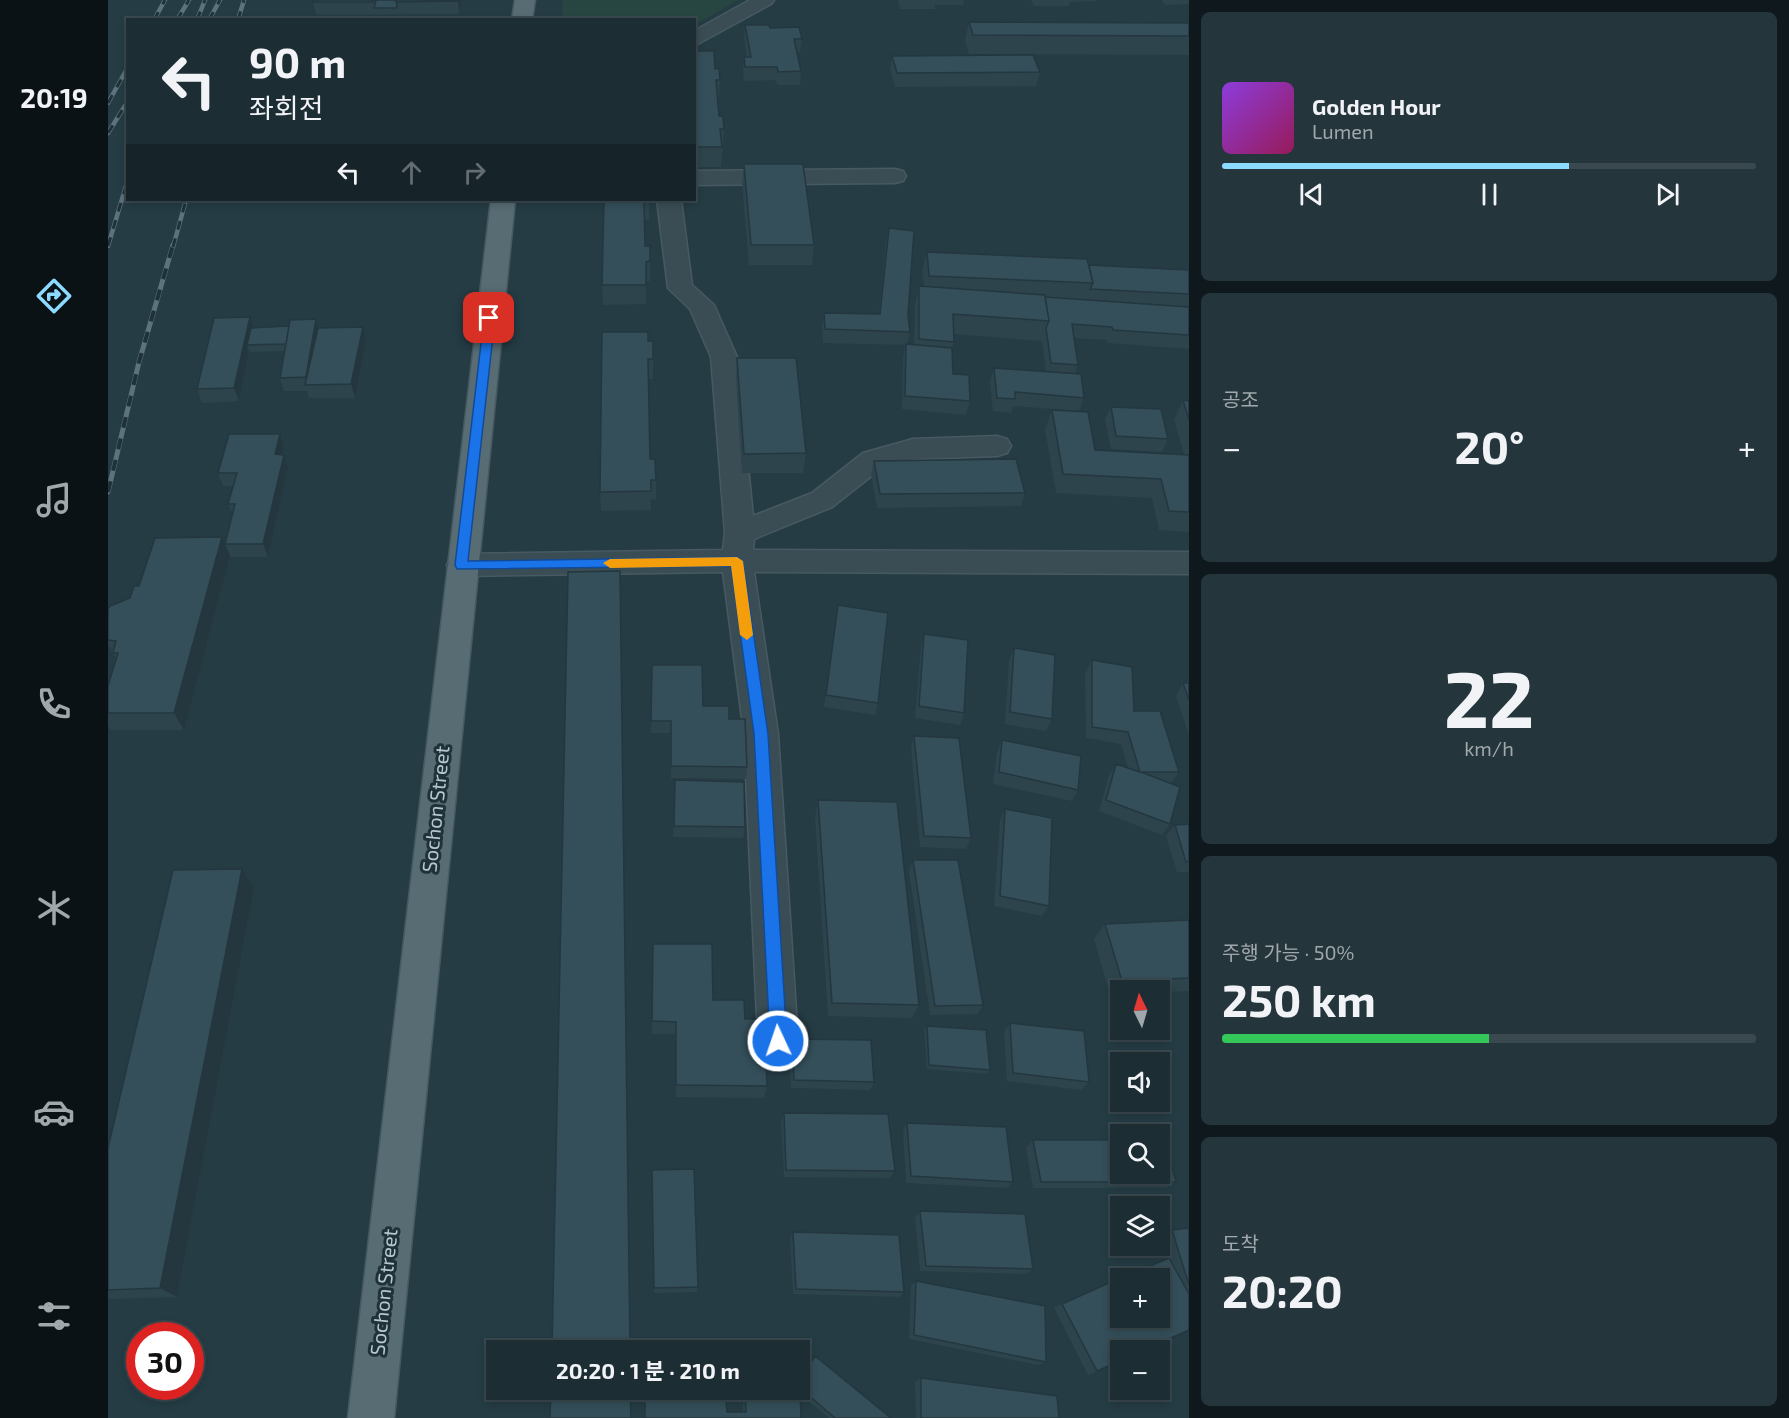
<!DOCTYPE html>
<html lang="ko">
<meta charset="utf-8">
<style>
body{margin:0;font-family:"Exo 2","Noto Sans KR",sans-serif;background:#25353c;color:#f1f3f6;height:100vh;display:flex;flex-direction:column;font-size:22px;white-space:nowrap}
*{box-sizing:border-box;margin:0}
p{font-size:20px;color:#a0a8ac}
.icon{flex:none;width:33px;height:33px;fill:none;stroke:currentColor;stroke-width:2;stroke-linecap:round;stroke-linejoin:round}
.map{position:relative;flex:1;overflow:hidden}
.panel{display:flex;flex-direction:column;gap:12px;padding:12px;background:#0f191d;width:600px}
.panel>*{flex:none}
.banner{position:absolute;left:18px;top:18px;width:570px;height:183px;border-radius:0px;box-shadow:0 3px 9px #0003,0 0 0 2px #3a494f;background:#1c2d34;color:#f1f3f6;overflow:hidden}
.needle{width:39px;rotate:355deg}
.controls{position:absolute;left:1002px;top:980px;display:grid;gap:12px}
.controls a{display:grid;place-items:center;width:60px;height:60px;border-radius:0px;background:#1c2d34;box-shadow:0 3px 9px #0003,0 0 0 2px #3a494f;font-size:30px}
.speed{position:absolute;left:18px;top:1322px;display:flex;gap:12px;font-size:30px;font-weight:700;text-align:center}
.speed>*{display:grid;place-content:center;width:78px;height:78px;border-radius:50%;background:#1c2d34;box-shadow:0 3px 9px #0003,0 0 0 2px #3a494f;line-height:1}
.speed .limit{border:9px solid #d22;background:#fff;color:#111}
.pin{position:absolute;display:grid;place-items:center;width:51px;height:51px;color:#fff;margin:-26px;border-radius:12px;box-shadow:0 3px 9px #0006}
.me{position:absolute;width:66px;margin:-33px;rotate:357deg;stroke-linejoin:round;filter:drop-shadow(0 0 4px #0008)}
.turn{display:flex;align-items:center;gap:21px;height:126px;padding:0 24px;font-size:27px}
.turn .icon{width:78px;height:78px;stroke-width:2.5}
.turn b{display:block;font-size:42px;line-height:51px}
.lanes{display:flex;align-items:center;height:57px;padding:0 24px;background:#0003;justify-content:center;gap:30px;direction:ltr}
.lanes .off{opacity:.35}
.big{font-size:45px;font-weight:700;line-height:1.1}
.panel .tile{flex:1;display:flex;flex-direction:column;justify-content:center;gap:9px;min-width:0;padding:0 21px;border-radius:9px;background:#25353c}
.panel .dial{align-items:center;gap:0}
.dial b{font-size:78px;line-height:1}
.song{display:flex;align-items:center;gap:18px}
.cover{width:72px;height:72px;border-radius:9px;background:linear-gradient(135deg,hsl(270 70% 55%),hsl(330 70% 35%))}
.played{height:6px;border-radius:3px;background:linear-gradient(90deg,#8cdaff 65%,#3a494f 65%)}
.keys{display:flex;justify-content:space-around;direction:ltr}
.heat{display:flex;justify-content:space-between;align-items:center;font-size:33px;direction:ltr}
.charge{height:9px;border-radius:4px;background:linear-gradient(90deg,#34c759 50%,#3a494f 0)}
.trip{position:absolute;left:378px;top:1340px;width:324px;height:60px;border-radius:0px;background:#1c2d34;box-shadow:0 3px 9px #0003,0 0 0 2px #3a494f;font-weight:700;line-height:60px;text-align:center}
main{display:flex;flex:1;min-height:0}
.tab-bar{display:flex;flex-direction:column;width:108px;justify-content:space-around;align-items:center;background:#0b1215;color:#a0a8ac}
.tab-bar .icon{width:42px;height:42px}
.tab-bar .active{color:#8cdaff}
.tab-bar b{font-size:27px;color:#f1f3f6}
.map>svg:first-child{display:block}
.green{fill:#284641}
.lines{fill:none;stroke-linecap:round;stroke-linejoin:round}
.minor-casing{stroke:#475961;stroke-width:3}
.primary-casing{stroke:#475961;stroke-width:3}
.minor{fill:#3a4d55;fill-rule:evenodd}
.primary{fill:#586c74;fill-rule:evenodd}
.rail-far1-casing{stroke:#5c727c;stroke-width:4.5}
.rail-casing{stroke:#5c727c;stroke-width:5}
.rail-far1{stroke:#1f323a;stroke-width:3;stroke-dasharray:9;stroke-linecap:butt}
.rail{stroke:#1f323a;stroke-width:4;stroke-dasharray:11;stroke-linecap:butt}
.wall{fill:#2d444d}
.shaded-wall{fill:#24373f}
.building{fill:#344f5a;stroke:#24373f;stroke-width:1.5}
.route{fill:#1a73e8;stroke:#114b97;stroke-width:1.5}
.slow{fill:#f59e0b}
.labels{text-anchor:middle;stroke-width:6;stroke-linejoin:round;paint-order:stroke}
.street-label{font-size:20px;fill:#b8c7ce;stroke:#1f323a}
</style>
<main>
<nav class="tab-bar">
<b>20:19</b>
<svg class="icon active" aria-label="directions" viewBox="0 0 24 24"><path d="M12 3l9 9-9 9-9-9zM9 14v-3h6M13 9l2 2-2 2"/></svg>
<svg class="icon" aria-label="music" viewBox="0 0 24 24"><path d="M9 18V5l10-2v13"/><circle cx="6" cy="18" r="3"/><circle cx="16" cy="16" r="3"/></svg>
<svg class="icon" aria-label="phone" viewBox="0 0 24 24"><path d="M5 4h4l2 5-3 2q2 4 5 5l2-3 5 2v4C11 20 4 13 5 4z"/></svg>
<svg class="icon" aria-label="climate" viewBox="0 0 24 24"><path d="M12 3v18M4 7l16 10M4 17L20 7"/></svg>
<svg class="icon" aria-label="car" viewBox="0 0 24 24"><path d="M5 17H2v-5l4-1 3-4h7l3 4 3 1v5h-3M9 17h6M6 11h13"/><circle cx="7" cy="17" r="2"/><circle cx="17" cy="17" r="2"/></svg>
<svg class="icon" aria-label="filters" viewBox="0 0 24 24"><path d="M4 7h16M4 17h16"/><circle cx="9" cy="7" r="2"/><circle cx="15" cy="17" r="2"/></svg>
</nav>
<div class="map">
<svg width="1081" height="1418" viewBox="0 0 1081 1418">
<rect width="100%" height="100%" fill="#253c45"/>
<path class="green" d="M 455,0 L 630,0 L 587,25 L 586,20 L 454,19 Z"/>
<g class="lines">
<g class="minor-casing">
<path id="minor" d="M 642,0 L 666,0 L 663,4 L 586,46 L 586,31 Z
M 787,169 L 795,171 L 798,176 L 795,181 L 787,183 L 586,185 L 586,171 Z
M 549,200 L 573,200 L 584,285 L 606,305 L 629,357 L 645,516 L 704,493 L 755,453 L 805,439 L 889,436 L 899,439 L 903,446 L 899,453 L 889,456 L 805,459 L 775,467 L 724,507 L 646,539 L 645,550 L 1081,552 L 1081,574 L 646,572 L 670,734 L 690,1041 L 684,1055 L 670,1060 L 656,1055 L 650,1041 L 636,734 L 615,572 L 354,576 L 343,573 L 339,565 L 343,557 L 354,554 L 615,550 L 617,533 L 603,357 L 582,309 L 560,288 Z"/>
</g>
<g class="primary-casing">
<path id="primary" d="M 407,0 L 427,0 L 424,20 L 404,20 Z
M 383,200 L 407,200 L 286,1418 L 240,1418 Z"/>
</g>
<use href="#minor" class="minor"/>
<use href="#primary" class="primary"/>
<g class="rail-far1-casing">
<path id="rail-far1" d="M 46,20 L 57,0
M 69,20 L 81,0
M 89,20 L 97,0
M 101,20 L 112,0
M 130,20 L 136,0
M 0,103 L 20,67
M 0,133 L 20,101
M 0,246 L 20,179
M 65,247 L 78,200"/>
</g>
<g class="rail-casing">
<path id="rail" d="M 0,492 L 31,362 L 65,245"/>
</g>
<use href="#rail-far1" class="rail-far1"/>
<use href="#rail" class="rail"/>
</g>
<path class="wall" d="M 354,0 L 351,14 L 208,15 L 205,2 Z
M 790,0 L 856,0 L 855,5 L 827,5 L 827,9 L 792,9 Z
M 923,0 L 988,0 L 988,1 L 962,2 L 960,6 L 926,6 Z
M 1054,0 L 1081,0 L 1081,4 L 1057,5 Z
M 861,22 L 1081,23 L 1081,55 L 861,54 L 857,41 Z
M 637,25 L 662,28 L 694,39 L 692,52 L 689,52 L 693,71 L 692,85 L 669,85 L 668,80 L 636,81 L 635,70 L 636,57 L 639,57 L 636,38 Z
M 586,51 L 607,69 L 612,80 L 611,99 L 610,99 L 611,116 L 616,129 L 613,167 L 586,167 Z
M 784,56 L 932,72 L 928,86 L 787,87 L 782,69 Z
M 636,164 L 706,245 L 704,265 L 641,265 L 634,184 Z
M 496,200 L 541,200 L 541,220 L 537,220 L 537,246 L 542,246 L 542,281 L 538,281 L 538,304 L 495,305 L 494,285 Z
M 781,228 L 800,315 L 802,332 L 799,344 L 806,345 L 807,305 L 811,286 L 816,286 L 814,271 L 819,252 L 981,265 L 1081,270 L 1081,349 L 999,343 L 999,340 L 966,338 L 970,365 L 967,374 L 976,398 L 971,411 L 905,406 L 903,413 L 885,411 L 882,381 L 886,368 L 938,371 L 934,341 L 846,334 L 846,342 L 844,348 L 845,374 L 862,401 L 858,415 L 794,409 L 795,358 L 797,345 L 715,343 L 714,326 L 716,313 L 771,314 L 778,242 Z
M 208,319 L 210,328 L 258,341 L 247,398 L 201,398 L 199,391 L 176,391 L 172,378 L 177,351 L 141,352 L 131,401 L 94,403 L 89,389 L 145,328 L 181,326 Z
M 540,341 L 545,341 L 545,379 L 540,379 L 542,459 L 548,480 L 548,500 L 543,499 L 543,510 L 493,511 L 492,492 Z
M 629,358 L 698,453 L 695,473 L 634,473 L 628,378 Z
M 1075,400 L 1081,401 L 1081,532 L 1051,530 L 1044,498 L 948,493 L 937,429 L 944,410 L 987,450 L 1076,454 L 1066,420 Z
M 1003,407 L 1060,439 L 1054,452 L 1003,449 L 997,420 Z
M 176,447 L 174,455 L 176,455 L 180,468 L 160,557 L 122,557 L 117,544 L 125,514 L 120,504 L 125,486 L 115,486 L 110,473 Z
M 766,461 L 917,493 L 913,506 L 769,508 L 763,474 Z
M 114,537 L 122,556 L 76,730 L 3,730 L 0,726 L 0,686 L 8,659 L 0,644 L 0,609 L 22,598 L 31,586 Z
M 730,605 L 770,703 L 767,715 L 716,707 L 728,618 Z
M 816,634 L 856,713 L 852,725 L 807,718 L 813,646 Z
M 906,648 L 944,719 L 938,731 L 897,724 L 901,661 Z
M 984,660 L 1026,711 L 1071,772 L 1063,783 L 1062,824 L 1054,835 L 991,811 L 1001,775 L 1008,764 L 1020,768 L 1013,744 L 978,738 L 977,673 Z
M 544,665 L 595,706 L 621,719 L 639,767 L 638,779 L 563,778 L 563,733 L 543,733 Z
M 1075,683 L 1081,683 L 1081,735 L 1068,696 Z
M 806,736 L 863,838 L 858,849 L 812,847 L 803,748 Z
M 894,740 L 970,790 L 964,801 L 885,784 L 889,752 Z
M 567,780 L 637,827 L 635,838 L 565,837 Z
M 710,800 L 811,1005 L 804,1018 L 720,1016 L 707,817 Z
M 897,809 L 941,906 L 934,916 L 886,906 L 892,820 Z
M 1081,824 L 1081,872 L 1069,872 L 1058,836 L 1067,825 Z
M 805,860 L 875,1005 L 870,1014 L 822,1015 L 801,871 Z
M 134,869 L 146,888 L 69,1297 L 0,1299 L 0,1148 Z
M 1081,920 L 1081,991 L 1052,992 L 1052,990 L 1012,990 L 1012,994 L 1002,995 L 986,939 L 997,924 Z
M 545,944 L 605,1000 L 637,1019 L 659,1086 L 656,1098 L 568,1097 L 567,1034 L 544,1034 Z
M 902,1023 L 981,1082 L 973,1090 L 899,1081 L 896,1032 Z
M 819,1026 L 882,1070 L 879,1074 L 819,1069 L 816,1030 Z
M 684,1039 L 766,1082 L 762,1090 L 683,1088 L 681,1047 Z
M 676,1113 L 787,1171 L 782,1178 L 676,1177 L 673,1121 Z
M 799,1123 L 905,1182 L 898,1188 L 798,1183 L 795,1130 Z
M 925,1140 L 1068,1182 L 1058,1188 L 925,1188 L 918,1148 Z
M 544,1170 L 590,1287 L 589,1292 L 546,1293 Z
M 812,1211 L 925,1269 L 918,1274 L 812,1271 L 807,1217 Z
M 1081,1228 L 1081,1330 L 980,1375 L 946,1308 L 954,1304 L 1061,1258 L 1054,1236 L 1064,1230 Z
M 685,1232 L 796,1292 L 791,1297 L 685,1294 L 682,1238 Z
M 808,1281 L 938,1362 L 930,1365 L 801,1339 L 803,1286 Z
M 707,1356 L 783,1418 L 721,1418 L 692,1394 L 693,1418 L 619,1412 L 635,1412 L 635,1395 L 637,1391 L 688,1391 L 686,1389 L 692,1389 L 692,1379 L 704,1359 Z
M 813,1378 L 951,1418 L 808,1418 L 807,1382 Z"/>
<path class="shaded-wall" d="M 350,0 L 354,0 L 351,14 L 350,1 Z
M 142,317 L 146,330 L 139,345 L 141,352 L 131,401 L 126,388 Z
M 208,319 L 211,333 L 200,385 L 198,377 Z
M 255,327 L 258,341 L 247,398 L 243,384 Z
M 172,434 L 176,447 L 171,468 L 167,454 Z
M 176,455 L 180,468 L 160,557 L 155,544 Z
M 114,537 L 122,556 L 76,730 L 66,713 Z
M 134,869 L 146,888 L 69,1297 L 52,1288 Z"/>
<path class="building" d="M 206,0 L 266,0 L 265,2 L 205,2 Z
M 268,0 L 288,0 L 289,8 L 266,8 Z
M 288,0 L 350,0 L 350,1 L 288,2 Z
M 861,22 L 1081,23 L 1081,36 L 865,35 Z
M 637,25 L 661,25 L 662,28 L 691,27 L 694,39 L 686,39 L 693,71 L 670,72 L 669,67 L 637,67 L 636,57 L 643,57 Z
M 586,51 L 606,51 L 607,69 L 611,68 L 612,80 L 608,80 L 611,116 L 615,116 L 616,129 L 612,129 L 614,147 L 586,147 Z
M 925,55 L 932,72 L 789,73 L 784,56 Z
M 636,164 L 695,164 L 706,245 L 643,245 Z
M 496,200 L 541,200 L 541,201 L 536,201 L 537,246 L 542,246 L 542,261 L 538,262 L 538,285 L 494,285 Z
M 781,228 L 806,231 L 800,315 L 802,332 L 717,329 L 716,313 L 772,314 Z
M 819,252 L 979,259 L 985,283 L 821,276 Z
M 981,265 L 1081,270 L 1081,294 L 982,289 L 985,283 Z
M 811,286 L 937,295 L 941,321 L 845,314 L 846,342 L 811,339 Z
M 937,297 L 1081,307 L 1081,335 L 1005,330 L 1004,327 L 964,324 L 970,365 L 943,363 L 938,328 L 941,321 Z
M 142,317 L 126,388 L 89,389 L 106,318 Z
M 208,319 L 198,377 L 172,378 L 182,320 Z
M 181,326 L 178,344 L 139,345 L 143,328 Z
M 255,327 L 243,384 L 197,385 L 210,328 Z
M 494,332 L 540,332 L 540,341 L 545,341 L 545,359 L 540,359 L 542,459 L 547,459 L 548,480 L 543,480 L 543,491 L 492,492 Z
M 798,344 L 844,348 L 845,374 L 861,375 L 862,401 L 797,396 Z
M 629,358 L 688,358 L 698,453 L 636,454 Z
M 886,368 L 973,374 L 976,398 L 907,392 L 907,399 L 889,398 Z
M 1075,400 L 1081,401 L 1081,420 Z
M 1003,407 L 1053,409 L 1060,439 L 1008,436 Z
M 944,410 L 980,412 L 987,450 L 1081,455 L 1081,512 L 1061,511 L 1053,479 L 955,474 Z
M 121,434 L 172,434 L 167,454 L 176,455 L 155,544 L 117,544 L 127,504 L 120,504 L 129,473 L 110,473 Z
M 908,459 L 917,493 L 772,494 L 766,461 Z
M 114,537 L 66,713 L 0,713 L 0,686 L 10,653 L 5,653 L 8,641 L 0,640 L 0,609 L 2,606 L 22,598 L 26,586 L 31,586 L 47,538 Z
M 512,571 L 522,1350 L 444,1350 L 460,572 Z
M 730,605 L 780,613 L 770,703 L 718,695 Z
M 816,634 L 860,640 L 856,713 L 811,706 Z
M 906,648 L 947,655 L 944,719 L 902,712 Z
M 984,660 L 1024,667 L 1026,711 L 1052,711 L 1071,772 L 1033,772 L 1072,787 L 1062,824 L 998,800 L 1008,764 L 1032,772 L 1020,732 L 984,727 Z
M 544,665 L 594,665 L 595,706 L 621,706 L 621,719 L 637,719 L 639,767 L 563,766 L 563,721 L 543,721 Z
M 1075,683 L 1081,683 L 1081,700 Z
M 806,736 L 851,738 L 863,838 L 816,836 Z
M 894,740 L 973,756 L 970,790 L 891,772 Z
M 567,780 L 636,782 L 637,827 L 566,826 Z
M 710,800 L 789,802 L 811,1005 L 724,1003 Z
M 897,809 L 944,818 L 941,906 L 892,896 Z
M 1081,824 L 1081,861 L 1078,862 L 1067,825 Z
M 805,860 L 850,860 L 875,1005 L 827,1006 Z
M 134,869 L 52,1288 L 0,1290 L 0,1148 L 65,870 Z
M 1081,920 L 1081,978 L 1014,981 L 997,924 Z
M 545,944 L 604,944 L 605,1000 L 636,1000 L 637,1019 L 656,1019 L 659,1086 L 568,1085 L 568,1022 L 544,1021 Z
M 902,1023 L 976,1031 L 981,1082 L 905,1073 Z
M 819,1026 L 878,1030 L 882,1070 L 821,1065 Z
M 684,1039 L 763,1040 L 766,1082 L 686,1080 Z
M 676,1113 L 780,1114 L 787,1171 L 678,1170 Z
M 799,1123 L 898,1127 L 905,1182 L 803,1176 Z
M 925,1140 L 1012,1140 L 1012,1173 L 1052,1173 L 1052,1140 L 1057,1140 L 1068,1182 L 933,1182 Z
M 586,1169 L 590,1287 L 546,1288 L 544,1170 Z
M 812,1211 L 917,1214 L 925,1269 L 818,1266 Z
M 1081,1228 L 1081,1285 L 1064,1230 Z
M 685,1232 L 791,1235 L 796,1292 L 688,1289 Z
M 1061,1258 L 1081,1294 L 1081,1330 L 1036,1350 L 1012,1350 L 1012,1361 L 989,1371 L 954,1304 L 1012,1278 L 1012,1317 L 1052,1317 L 1052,1278 L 1014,1278 Z
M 808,1281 L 937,1306 L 938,1362 L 806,1335 Z
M 707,1356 L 783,1418 L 727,1418 L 692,1388 L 692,1381 Z
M 813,1378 L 949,1396 L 951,1418 L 813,1418 Z
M 443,1389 L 522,1389 L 523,1418 L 442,1418 Z
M 637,1391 L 692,1391 L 693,1418 L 537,1418 L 537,1401 L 618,1401 L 619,1412 L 638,1412 Z"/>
<path class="route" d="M 381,315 L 387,318 L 360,561 L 629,557 L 635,561 L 660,734 L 679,1041 L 676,1047 L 670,1049 L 665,1047 L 662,1041 L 646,734 L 623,566 L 349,569 L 347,565 L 376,318 Z"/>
<path class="slow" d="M 629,557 L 635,561 L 645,635 L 639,640 L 632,635 L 623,566 L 502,568 L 495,563 L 502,559 Z"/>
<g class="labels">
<g class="street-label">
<text transform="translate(328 809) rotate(-84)" y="7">Sochon Street</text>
<text transform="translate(276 1292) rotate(-84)" y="7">Sochon Street</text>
</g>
</g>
</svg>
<div class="controls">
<a><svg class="needle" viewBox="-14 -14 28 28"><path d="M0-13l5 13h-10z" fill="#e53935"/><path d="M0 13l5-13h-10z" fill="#a0a8ac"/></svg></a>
<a><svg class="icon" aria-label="sound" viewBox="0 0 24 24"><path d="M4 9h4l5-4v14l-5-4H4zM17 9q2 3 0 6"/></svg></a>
<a><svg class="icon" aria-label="search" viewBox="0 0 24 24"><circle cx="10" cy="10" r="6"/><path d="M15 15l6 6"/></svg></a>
<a><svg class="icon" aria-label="layers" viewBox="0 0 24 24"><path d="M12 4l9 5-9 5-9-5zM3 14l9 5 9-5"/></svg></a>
<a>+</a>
<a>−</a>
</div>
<div class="speed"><div class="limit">30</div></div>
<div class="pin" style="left:381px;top:318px;background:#d93025"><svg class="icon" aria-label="arrive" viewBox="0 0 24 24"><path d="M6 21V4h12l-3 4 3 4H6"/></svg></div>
<svg class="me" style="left:670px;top:1041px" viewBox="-20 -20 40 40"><circle r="17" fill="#1a73e8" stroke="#fff" stroke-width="3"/><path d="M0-11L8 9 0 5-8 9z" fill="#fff"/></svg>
<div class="trip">20:20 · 1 분 · 210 m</div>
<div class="banner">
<div class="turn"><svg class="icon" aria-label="left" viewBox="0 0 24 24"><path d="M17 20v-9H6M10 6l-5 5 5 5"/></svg><div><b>90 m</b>좌회전</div></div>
<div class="lanes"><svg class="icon" aria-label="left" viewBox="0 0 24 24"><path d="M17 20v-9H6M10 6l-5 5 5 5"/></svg><svg class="icon off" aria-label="ahead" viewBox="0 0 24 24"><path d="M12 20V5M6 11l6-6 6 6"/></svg><svg class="icon off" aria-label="right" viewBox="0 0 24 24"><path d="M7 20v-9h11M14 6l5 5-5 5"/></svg></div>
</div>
</div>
<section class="panel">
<div class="tile">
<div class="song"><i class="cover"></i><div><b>Golden Hour</b><p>Lumen</p></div></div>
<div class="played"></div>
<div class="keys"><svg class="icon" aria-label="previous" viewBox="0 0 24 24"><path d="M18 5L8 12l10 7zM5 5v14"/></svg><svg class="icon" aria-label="pause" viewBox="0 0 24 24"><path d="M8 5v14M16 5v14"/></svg><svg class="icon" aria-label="next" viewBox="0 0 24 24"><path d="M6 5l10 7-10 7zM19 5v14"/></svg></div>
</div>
<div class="tile"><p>공조</p>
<div class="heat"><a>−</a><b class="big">20°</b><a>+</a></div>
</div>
<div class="tile dial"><b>22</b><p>km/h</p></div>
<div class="tile"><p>주행 가능 · 50%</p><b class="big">250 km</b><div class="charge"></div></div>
<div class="tile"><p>도착</p><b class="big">20:20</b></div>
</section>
</main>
